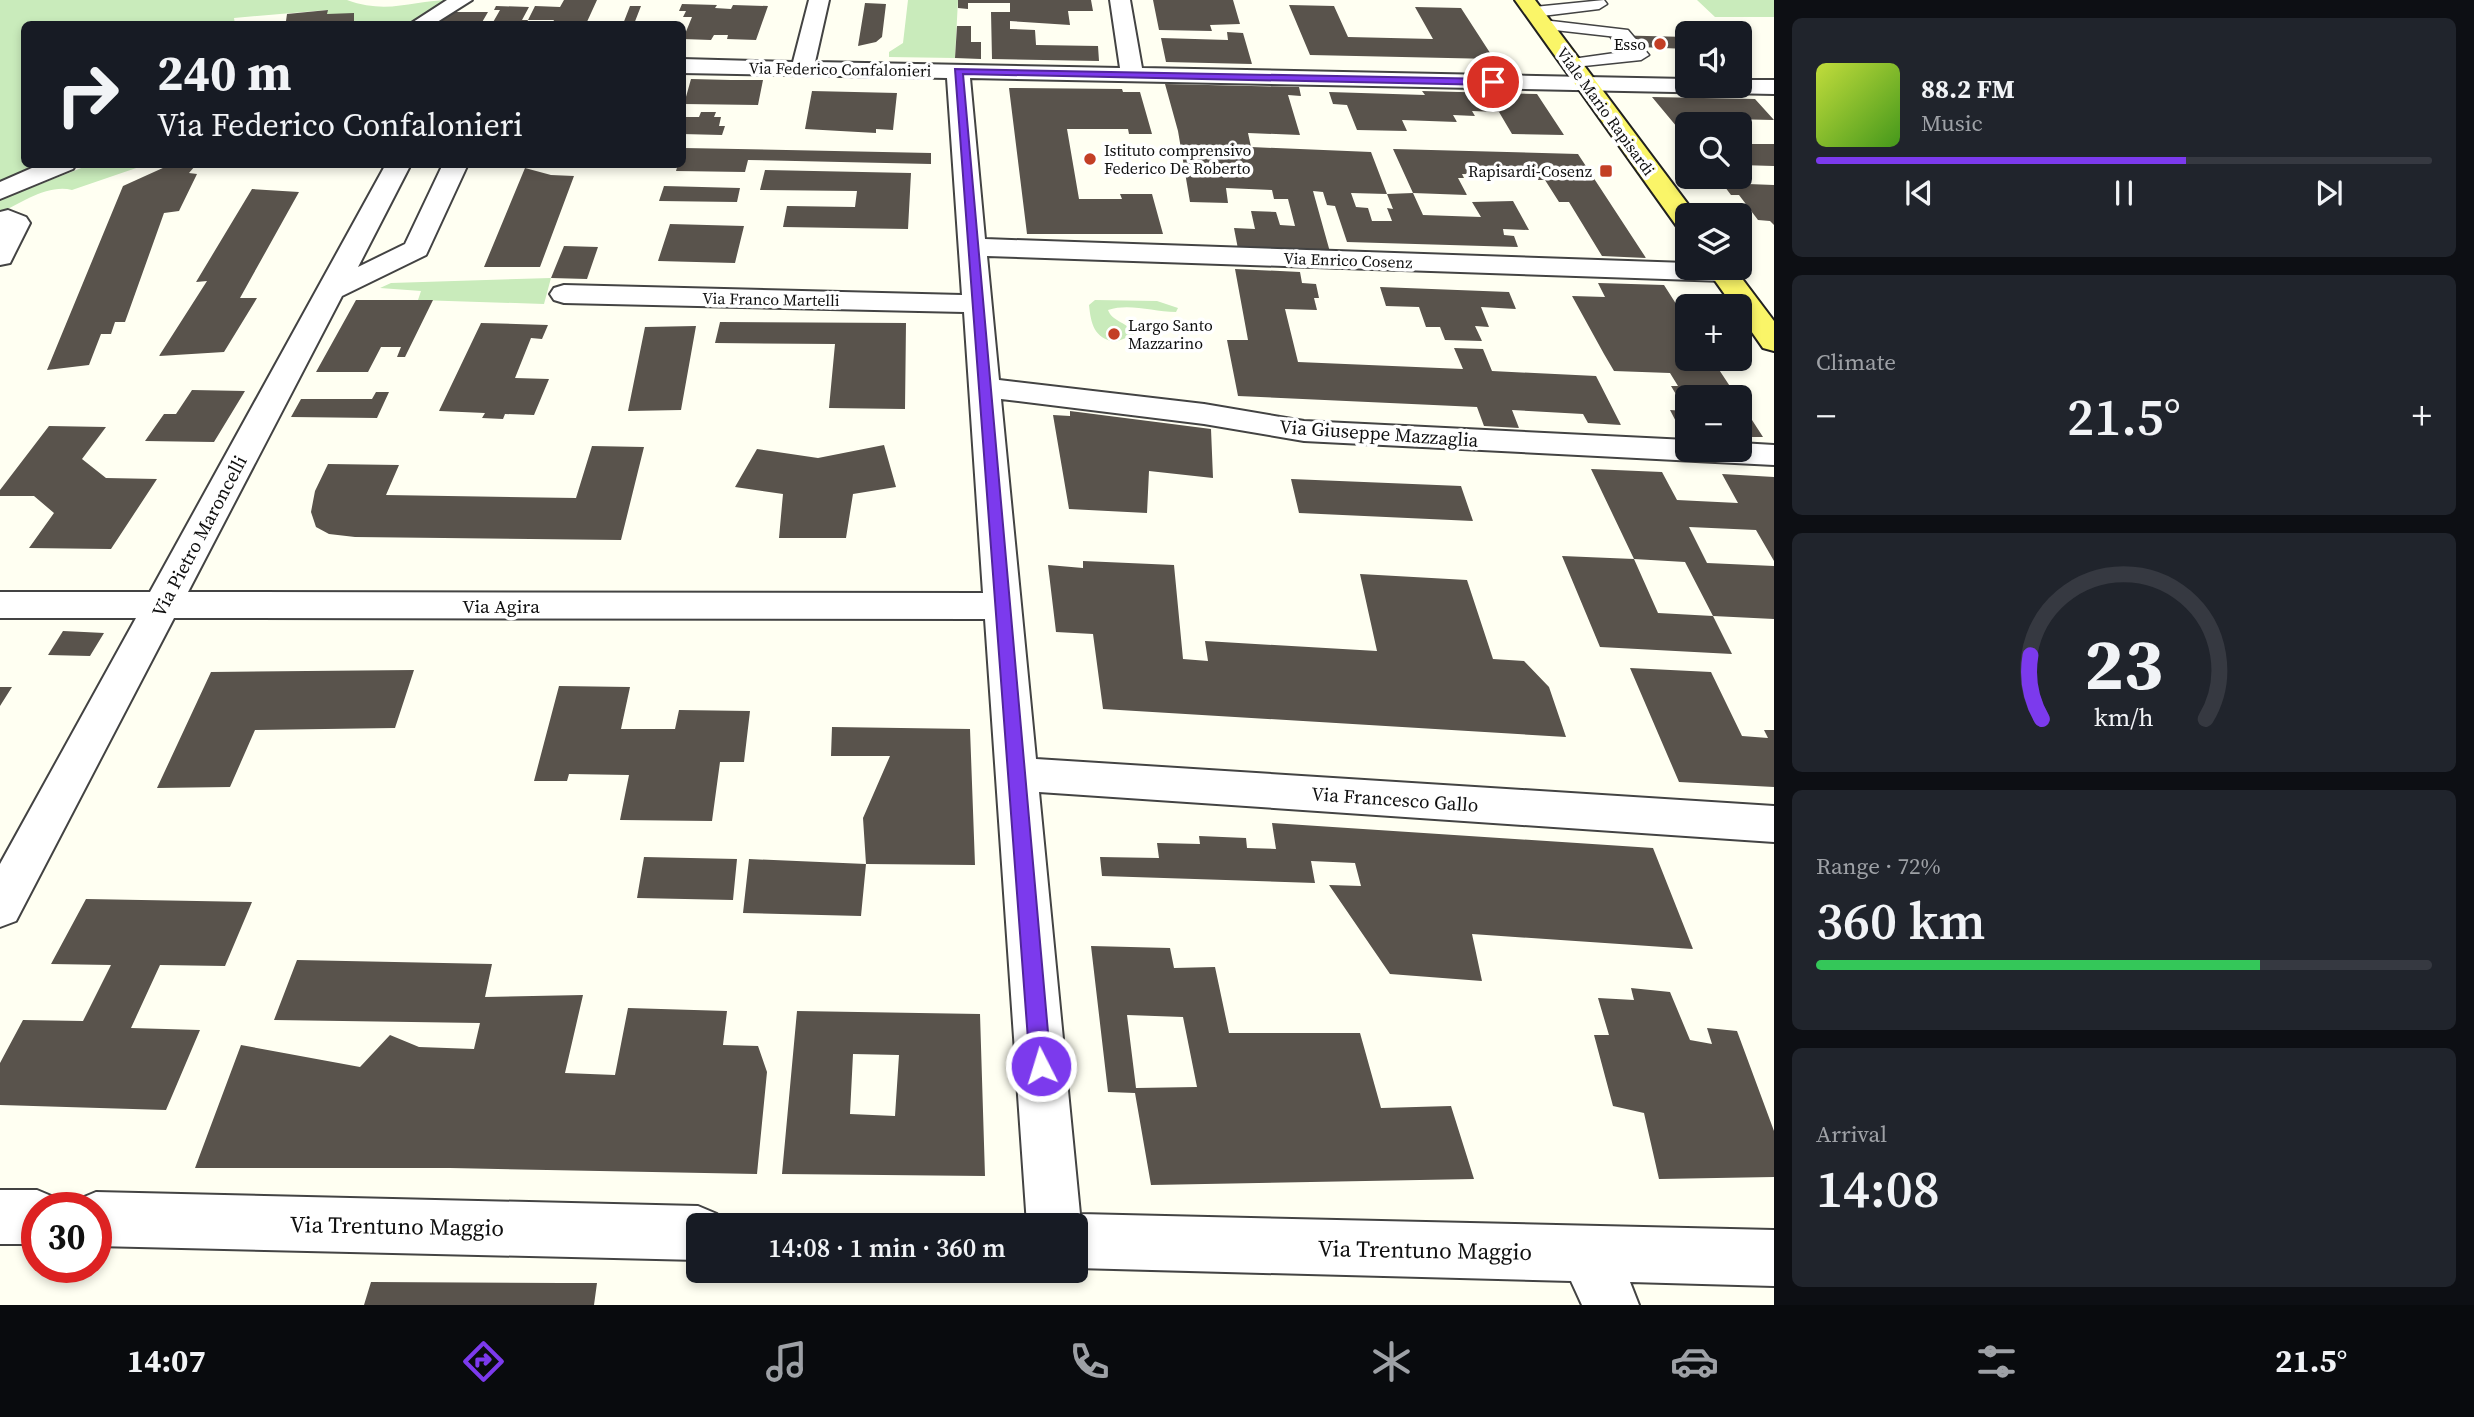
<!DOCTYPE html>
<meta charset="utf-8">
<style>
body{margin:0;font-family:"Source Serif 4",serif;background:#20242c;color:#f1f3f6;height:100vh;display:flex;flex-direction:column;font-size:26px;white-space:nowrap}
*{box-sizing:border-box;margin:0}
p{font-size:23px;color:#9ea1a6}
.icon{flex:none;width:38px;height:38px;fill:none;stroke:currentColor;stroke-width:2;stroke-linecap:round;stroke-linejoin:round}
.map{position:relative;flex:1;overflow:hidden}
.side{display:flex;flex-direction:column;gap:18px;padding:18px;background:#0d0f14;width:700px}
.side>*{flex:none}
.banner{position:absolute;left:21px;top:21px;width:665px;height:147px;border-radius:10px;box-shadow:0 4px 10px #0003;background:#171b24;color:#f1f3f6;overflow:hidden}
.controls{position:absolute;left:1675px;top:21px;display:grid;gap:14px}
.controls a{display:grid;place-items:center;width:77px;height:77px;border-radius:10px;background:#171b24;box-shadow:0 4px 10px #0003;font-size:35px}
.speed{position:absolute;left:21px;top:1192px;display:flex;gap:14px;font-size:35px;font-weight:700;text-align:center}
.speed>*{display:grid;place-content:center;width:91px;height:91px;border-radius:50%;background:#171b24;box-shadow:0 4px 10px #0003;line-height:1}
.speed .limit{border:10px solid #d22;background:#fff;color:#111}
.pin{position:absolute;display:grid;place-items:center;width:60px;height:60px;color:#fff;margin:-30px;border:4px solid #fff;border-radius:50%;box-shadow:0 2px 7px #0007}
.me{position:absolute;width:77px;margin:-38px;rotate:355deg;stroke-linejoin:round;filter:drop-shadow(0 0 5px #0008)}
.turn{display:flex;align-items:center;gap:24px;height:147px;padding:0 21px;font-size:32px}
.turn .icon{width:91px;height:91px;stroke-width:2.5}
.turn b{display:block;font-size:49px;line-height:60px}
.big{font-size:52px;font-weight:600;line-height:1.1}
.side .tile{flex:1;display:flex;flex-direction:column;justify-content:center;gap:10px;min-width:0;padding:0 24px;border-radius:10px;background:#20242c}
.side .dial{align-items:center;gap:0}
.dial svg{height:182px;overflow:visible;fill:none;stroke:#363941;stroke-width:7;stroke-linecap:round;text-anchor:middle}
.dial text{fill:#f1f3f6;stroke:none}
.song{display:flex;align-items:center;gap:21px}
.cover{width:84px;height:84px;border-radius:10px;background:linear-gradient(135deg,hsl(70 70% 55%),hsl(100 70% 35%))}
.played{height:7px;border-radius:4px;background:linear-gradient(90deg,#7c3aed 60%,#363941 60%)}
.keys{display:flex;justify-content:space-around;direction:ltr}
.heat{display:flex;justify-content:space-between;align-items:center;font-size:38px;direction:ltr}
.charge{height:10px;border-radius:5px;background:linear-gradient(90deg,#34c759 72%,#363941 0)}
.trip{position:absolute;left:686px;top:1213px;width:402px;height:70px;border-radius:10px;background:#171b24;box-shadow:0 4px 10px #0003;font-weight:600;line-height:70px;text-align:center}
.menu{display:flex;height:112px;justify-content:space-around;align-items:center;background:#090b0e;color:#9ea1a6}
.menu .icon{width:49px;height:49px}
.menu .selected{color:#7c3aed}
.menu b{font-size:32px;color:#f1f3f6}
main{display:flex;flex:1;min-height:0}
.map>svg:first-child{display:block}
.green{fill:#c9ebbb}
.building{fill:#59534c;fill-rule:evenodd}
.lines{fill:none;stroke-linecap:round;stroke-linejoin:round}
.service-casing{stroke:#434343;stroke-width:3}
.minor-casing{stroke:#434343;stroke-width:4}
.primary-casing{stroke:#212121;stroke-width:4}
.service{fill:#fff;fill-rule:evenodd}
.minor{fill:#fff;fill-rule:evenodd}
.primary{fill:#faf568;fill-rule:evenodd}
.route{fill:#7c3aed;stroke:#51269a;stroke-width:2}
.poi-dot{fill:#c33f25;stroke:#fff;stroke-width:2.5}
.labels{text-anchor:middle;stroke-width:7;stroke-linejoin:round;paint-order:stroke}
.far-poi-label{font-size:16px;fill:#101010;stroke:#fff;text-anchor:end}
.far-street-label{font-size:16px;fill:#101010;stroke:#fff}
.street-label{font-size:19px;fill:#101010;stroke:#fff}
.near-street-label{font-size:23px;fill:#101010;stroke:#fff}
</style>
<main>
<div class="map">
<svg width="1774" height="1305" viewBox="0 0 1774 1305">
<rect width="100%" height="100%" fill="#fffff2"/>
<path class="green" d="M 0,0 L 347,0 C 388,15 413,0 452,0 L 410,24 L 354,24 L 354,14 L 327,14 L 327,10 L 234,18 L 235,24 L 24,24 L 24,164 L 47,165 L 0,186 Z
M 908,0 L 958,0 L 955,58 L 889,57 L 889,52 L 903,43 Z
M 1697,0 L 1774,0 L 1774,17 L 1715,17 Z
M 89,165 L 145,165 L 72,190 C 48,184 21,203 0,213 L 0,200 Z
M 551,278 L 544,304 L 418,300 L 421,291 L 380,288 L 391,283 Z
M 1095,300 L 1157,301 L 1178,308 L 1176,312 C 1153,312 1130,303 1108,310 C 1112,322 1129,322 1134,335 L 1115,342 C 1094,338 1091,324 1089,305 Z"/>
<path class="building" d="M 564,0 L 597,0 L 586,24 L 552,24 L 554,20 L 528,20 L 535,6 L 560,7 Z
M 958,0 L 1091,0 L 1093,11 L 1068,11 L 1070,25 L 1010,21 L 1010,29 L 1035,30 L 1036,45 L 1098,46 L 1099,61 L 992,59 L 991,12 L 1010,12 L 1010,3 L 968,3 L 968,9 L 958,8 Z
M 1153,0 L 1233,0 L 1240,24 L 1210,25 L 1212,31 L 1159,30 Z
M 865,3 L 886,4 L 882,37 L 876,42 L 858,46 Z
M 682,4 L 717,5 L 715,8 L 731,9 L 733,5 L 768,6 L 756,40 L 727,39 L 728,35 L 714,35 L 711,40 L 683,39 L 692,17 L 683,17 L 686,11 L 679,11 Z
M 1289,5 L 1334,6 L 1348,37 L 1433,39 L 1415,7 L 1461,8 L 1494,59 L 1310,55 Z
M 496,6 L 529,7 L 522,20 L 528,20 L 526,24 L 492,24 L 500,10 L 494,10 Z
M 630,6 L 641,6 L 634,24 L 623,24 Z
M 328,10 L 327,14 L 354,13 L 354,24 L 274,24 L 286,21 L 287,14 Z
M 447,12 L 488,12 L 481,24 L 435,24 Z
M 957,26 L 971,26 L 971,42 L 981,42 L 981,59 L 955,58 Z
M 1227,32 L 1243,33 L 1252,64 L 1166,62 L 1161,38 L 1228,40 Z
M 1607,35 L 1687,37 L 1687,49 L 1616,46 Z
M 691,79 L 731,80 L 763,80 L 758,105 L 684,104 Z
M 1165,84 L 1299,87 L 1301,96 L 1288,95 L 1300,135 L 1248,133 L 1251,147 L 1371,152 L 1387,194 L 1351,193 L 1356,207 L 1368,208 L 1372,221 L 1392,221 L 1387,208 L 1393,209 L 1387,194 L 1413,193 L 1423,215 L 1481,217 L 1472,202 L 1513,201 L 1529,230 L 1503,229 L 1504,235 L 1514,236 L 1518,247 L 1347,242 L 1335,206 L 1327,205 L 1323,192 L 1313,191 L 1330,252 L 1238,249 L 1234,228 L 1255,229 L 1251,211 L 1276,212 L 1280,225 L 1295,226 L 1288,199 L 1274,199 L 1272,190 L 1226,188 L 1228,203 L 1190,202 L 1178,131 Z
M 1009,88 L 1122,89 L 1123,92 L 1140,92 L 1152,134 L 1129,134 L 1128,129 L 1067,129 L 1079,199 L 1122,199 L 1120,194 L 1152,194 L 1163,234 L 1027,234 Z
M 812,91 L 897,93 L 893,130 L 876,129 L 876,133 L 805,129 Z
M 1422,91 L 1537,94 L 1564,135 L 1512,134 L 1499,112 L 1472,111 L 1475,116 L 1453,115 L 1457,122 L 1402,120 L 1407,131 L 1357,130 L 1347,105 L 1333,104 L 1329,92 L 1425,95 Z
M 1652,97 L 1755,99 L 1774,120 L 1728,119 L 1733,124 L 1687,124 L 1687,139 Z
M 701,112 L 716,112 L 714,117 L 721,117 L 719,126 L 725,126 L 722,135 L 682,134 L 685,117 L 699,117 Z
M 1740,132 L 1750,144 L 1774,144 L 1774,166 L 1740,165 Z
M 684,148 L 931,153 L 931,164 L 748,160 L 745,172 L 676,171 L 678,164 L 682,164 Z
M 1393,149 L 1578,154 L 1646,258 L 1602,256 L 1569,202 L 1559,202 L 1545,180 L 1538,180 L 1536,176 L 1462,174 L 1464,178 L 1458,178 L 1467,195 L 1413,193 Z
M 195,166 L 189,173 L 197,174 L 179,211 L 164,213 L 125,322 L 115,322 L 111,334 L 101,334 L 89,365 L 47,370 L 123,186 L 165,167 Z
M 525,168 L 551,175 L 574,176 L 540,267 L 484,267 Z
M 765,170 L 911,173 L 908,229 L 783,227 L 787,206 L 855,207 L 857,191 L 760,190 Z
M 1722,183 L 1774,185 L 1774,225 L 1770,221 L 1758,220 L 1739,195 L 1731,195 Z
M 664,186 L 740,188 L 737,202 L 659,201 Z
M 252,189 L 299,192 L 240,298 L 257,298 L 224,352 L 159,356 L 207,281 L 196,282 Z
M 670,224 L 744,226 L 735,263 L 658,261 Z
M 564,246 L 598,247 L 587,279 L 551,278 Z
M 1235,269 L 1300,272 L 1302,283 L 1316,284 L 1319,298 L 1314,298 L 1317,310 L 1285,309 L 1298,362 L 1463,369 L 1454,348 L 1483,349 L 1492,371 L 1596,376 L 1621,425 L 1588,423 L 1583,414 L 1512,410 L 1519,428 L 1484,426 L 1477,407 L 1238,396 L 1227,340 L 1248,340 Z
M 1598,283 L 1664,285 L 1687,321 L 1687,359 L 1712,359 L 1737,397 L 1687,397 L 1687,435 L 1683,435 L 1670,410 L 1686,411 L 1671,386 L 1678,386 L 1670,373 L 1614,371 L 1604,354 L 1572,296 L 1605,297 Z
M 1380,287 L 1509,292 L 1516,309 L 1481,307 L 1489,327 L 1475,326 L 1482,341 L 1445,340 L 1440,327 L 1426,327 L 1419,307 L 1386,306 Z
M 356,300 L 433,300 L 405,357 L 397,357 L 401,347 L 381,347 L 368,372 L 316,372 Z
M 720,322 L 906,323 L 905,409 L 829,408 L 835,344 L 715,343 Z
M 481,323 L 548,325 L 542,339 L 531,338 L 515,378 L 549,379 L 534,415 L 505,414 L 503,419 L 482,418 L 485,413 L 439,411 Z
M 696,326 L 681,410 L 628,411 L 645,327 Z
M 192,390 L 245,391 L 214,442 L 145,441 L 164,414 L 176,414 Z
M 376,392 L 389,392 L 377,418 L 291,417 L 301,399 L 372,399 Z
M 1740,401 L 1752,420 L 1763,437 L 1740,437 Z
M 1070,411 L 1211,429 L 1213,478 L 1149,471 L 1147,513 L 1069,509 L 1053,415 L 1070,416 Z
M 49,426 L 106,427 L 82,459 L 106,478 L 157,479 L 111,549 L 29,548 L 54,513 L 34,496 L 0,496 L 0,490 Z
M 884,445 L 896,487 L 853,494 L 846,538 L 779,538 L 783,494 L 735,487 L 757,449 L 818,458 Z
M 592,446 L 644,447 L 621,540 L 355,537 L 329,534 L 316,527 L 311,512 L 315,491 L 328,464 L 399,465 L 386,495 L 576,498 Z
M 1591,469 L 1662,472 L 1677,500 L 1697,501 L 1738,503 L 1722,474 L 1774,477 L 1774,561 L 1756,530 L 1689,527 L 1707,563 L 1774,566 L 1774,619 L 1713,616 L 1685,562 L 1634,559 Z
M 1291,479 L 1461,486 L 1473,521 L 1299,513 Z
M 1562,556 L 1634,559 L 1658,613 L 1713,616 L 1732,654 L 1600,647 Z
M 1083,561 L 1174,565 L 1183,659 L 1208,661 L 1205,641 L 1377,651 L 1360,574 L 1467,580 L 1493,659 L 1524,661 L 1549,687 L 1566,737 L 1103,709 L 1093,634 L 1056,632 L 1048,565 L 1083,568 Z
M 63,631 L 84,632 L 104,633 L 90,656 L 48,655 Z
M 1630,668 L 1711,672 L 1742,736 L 1768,738 L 1764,730 L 1774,730 L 1774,787 L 1679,782 Z
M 414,670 L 395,728 L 255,730 L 230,787 L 157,788 L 211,672 Z
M 559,686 L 630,687 L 621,729 L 675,729 L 679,710 L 750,711 L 744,762 L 720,762 L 712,821 L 620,820 L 629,775 L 569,774 L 567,781 L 534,781 Z
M 0,687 L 12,687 L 0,706 Z
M 832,727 L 970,729 L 975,865 L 866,864 L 863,818 L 890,756 L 831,756 Z
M 1272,823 L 1653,848 L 1693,949 L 1472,934 L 1482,981 L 1390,974 L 1329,885 L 1361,886 L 1355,863 L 1311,861 L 1315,883 L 1102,876 L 1100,857 L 1159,858 L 1157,843 L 1200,844 L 1199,836 L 1246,838 L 1247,848 L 1276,849 Z
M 644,857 L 737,859 L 733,900 L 637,898 Z
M 749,859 L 866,864 L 861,916 L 743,913 Z
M 86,899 L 252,902 L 225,966 L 160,965 L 131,1028 L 200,1030 L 166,1110 L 0,1105 L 0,1063 L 23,1020 L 83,1021 L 111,965 L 51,964 Z
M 1091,946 L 1170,948 L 1174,968 L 1215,967 L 1229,1033 L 1360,1033 L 1381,1108 L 1451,1106 L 1474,1179 L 1151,1185 L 1135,1093 L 1108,1092 ZM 1127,1015 L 1183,1017 L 1197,1087 L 1136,1088 Z
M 297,960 L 492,964 L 485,997 L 583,995 L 565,1073 L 615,1075 L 628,1008 L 727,1011 L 723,1045 L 758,1046 L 767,1072 L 757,1174 L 450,1168 L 195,1168 L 241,1045 L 360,1067 L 390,1035 L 419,1047 L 474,1049 L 480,1023 L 274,1020 Z
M 1631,988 L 1670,992 L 1690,1040 L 1712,1044 L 1707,1028 L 1737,1031 L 1774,1131 L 1774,1177 L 1659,1179 L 1644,1113 L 1613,1106 L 1594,1035 L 1609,1035 L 1598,998 L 1634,1000 Z
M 797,1011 L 980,1014 L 985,1176 L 782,1174 ZM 853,1054 L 899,1055 L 895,1116 L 850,1114 Z
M 371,1282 L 561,1283 L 597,1283 L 594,1305 L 364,1305 Z"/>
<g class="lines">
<g class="service-casing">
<path id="service" d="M 1604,0 L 1607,4 L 1599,9 L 1534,17 L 1526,12 L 1534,7 Z
M 1543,20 L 1628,30 L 1649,55 L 1641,60 L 1565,68 L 1562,64 L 1565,60 L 1629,51 L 1617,37 L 1537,28 L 1537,22 Z"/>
</g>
<g class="minor-casing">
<path id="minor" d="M 447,0 L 472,0 L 434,24 L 410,24 Z
M 809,0 L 829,0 L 815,62 L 1120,68 L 1110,0 L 1130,0 L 1142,68 L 1687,79 L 1687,86 L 1740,86 L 1740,80 L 1774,80 L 1774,94 L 970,78 L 985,239 L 1687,263 L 1687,268 L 1734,268 L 1738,273 L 1734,279 L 1724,281 L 987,256 L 999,380 L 1204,404 L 1304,421 L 1687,440 L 1687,450 L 1740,450 L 1740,443 L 1774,445 L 1774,465 L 1304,441 L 1204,424 L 1001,399 L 1036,759 L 1774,806 L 1774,842 L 1039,792 L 1080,1214 L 1774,1230 L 1774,1286 L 1630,1282 L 1639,1305 L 1582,1305 L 1571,1281 L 1076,1268 L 1076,1225 L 1027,1225 L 985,619 L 174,618 L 16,921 L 0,927 L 0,864 L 136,618 L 0,618 L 0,592 L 150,592 L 386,164 L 411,164 L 358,267 L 405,244 L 443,164 L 468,164 L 426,255 L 342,296 L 188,592 L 983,593 L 964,312 L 564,303 L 554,300 L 550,294 L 554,288 L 564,285 L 962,295 L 947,78 L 682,73 L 682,59 L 793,62 Z
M 41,164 L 76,164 L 73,169 L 0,199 L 0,182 Z
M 8,210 L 26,217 L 30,223 L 10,263 L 0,265 L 0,212 Z
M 0,1190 L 37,1190 L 56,1198 L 60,1208 L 37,1208 L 37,1244 L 0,1244 Z
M 96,1192 L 698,1206 L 717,1214 L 722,1225 L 698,1225 L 698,1260 L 96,1246 L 96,1208 L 74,1208 L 77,1200 Z"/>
</g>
<g class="primary-casing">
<path id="primary" d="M 1515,0 L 1535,0 L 1696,215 L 1687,215 L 1687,230 L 1678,228 Z
M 1706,268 L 1734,268 L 1774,321 L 1774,351 L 1763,348 L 1740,315 L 1740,306 L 1733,306 Z"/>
</g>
<use href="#service" class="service"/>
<use href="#minor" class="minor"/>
<use href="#primary" class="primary"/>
</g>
<path class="route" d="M 955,69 L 1493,79 L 1498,82 L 1493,85 L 963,74 L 1051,1066 L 1048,1073 L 1041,1076 L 1033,1073 L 1030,1066 Z"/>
<g class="poi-dot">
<circle cx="1660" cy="44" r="7"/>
<circle cx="1090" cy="159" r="7"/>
<rect x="1599" y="164" width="14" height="14" rx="3.5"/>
<circle cx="1114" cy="334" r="7"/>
</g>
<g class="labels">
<g class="far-poi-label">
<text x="1646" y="50">Esso</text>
<text x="1104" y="156" text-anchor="start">Istituto comprensivo<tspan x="1104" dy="18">Federico De Roberto</tspan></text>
<text x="1592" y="177">Rapisardi-Cosenz</text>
<text x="1128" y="331" text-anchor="start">Largo Santo<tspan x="1128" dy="18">Mazzarino</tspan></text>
</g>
<g class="far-street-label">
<text transform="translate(840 69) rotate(1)" y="6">Via Federico Confalonieri</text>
<text transform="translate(1606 111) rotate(54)" y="6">Viale Mario Rapisardi</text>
<text transform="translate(1348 260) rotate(2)" y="6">Via Enrico Cosenz</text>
<text transform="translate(771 299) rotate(1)" y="6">Via Franco Martelli</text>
</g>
<g class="street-label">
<text transform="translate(1379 433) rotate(4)" y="7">Via Giuseppe Mazzaglia</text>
<text transform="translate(199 536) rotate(-62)" y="7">Via Pietro Maroncelli</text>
<text x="501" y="613">Via Agira</text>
<text transform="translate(1395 799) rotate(4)" y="7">Via Francesco Gallo</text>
</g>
<g class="near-street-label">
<text transform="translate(397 1226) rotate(1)" y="8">Via Trentuno Maggio</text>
<text transform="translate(1425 1250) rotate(1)" y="8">Via Trentuno Maggio</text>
</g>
</g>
</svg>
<div class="controls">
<a><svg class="icon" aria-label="sound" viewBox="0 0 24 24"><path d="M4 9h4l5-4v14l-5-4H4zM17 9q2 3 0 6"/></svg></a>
<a><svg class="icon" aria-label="search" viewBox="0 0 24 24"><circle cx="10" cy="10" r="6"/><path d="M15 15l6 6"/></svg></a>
<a><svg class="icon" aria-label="layers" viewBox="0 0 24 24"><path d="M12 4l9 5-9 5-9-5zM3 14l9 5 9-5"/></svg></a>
<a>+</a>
<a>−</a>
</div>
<div class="speed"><div class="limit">30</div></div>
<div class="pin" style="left:1493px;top:82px;background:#d93025"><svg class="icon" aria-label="arrive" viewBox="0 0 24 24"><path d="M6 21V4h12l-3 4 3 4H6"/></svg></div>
<svg class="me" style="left:1041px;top:1066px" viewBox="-20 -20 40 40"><circle r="17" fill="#7c3aed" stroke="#fff" stroke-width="3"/><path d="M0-11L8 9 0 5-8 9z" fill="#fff"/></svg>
<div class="trip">14:08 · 1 min · 360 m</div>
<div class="banner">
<div class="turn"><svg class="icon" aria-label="right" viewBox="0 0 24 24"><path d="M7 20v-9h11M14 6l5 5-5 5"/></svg><div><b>240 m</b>Via Federico Confalonieri</div></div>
</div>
</div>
<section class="side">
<div class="tile">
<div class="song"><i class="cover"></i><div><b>88.2 FM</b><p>Music</p></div></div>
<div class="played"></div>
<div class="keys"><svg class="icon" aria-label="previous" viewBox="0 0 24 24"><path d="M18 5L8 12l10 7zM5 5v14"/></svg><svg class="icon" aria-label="pause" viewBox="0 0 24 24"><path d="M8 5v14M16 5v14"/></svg><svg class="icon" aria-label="next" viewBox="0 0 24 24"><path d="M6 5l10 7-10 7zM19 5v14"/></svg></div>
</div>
<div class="tile"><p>Climate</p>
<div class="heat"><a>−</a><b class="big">21.5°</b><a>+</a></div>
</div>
<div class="tile dial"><svg viewBox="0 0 100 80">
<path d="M14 69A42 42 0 1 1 86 69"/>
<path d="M14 69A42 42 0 0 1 9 41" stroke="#7c3aed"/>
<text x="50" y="56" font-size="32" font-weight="700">23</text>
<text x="50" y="72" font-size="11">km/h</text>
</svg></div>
<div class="tile"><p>Range · 72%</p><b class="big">360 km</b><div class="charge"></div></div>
<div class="tile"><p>Arrival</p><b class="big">14:08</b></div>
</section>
</main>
<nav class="menu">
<b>14:07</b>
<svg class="icon selected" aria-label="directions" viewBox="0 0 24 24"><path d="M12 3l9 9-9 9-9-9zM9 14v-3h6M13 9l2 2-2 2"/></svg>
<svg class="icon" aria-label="music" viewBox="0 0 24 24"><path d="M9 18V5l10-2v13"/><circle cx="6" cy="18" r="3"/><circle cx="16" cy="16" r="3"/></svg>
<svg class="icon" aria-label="phone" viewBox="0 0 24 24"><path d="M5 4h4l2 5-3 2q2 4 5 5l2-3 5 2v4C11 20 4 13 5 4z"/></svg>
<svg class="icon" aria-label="climate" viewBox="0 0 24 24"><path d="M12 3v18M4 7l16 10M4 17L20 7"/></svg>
<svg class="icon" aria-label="car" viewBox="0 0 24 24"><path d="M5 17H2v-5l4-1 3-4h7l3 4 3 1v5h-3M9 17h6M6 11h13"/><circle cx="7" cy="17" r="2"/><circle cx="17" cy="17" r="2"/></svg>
<svg class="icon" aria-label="filters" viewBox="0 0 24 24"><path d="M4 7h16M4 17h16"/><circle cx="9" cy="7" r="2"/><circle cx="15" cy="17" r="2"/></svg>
<b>21.5°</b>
</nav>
